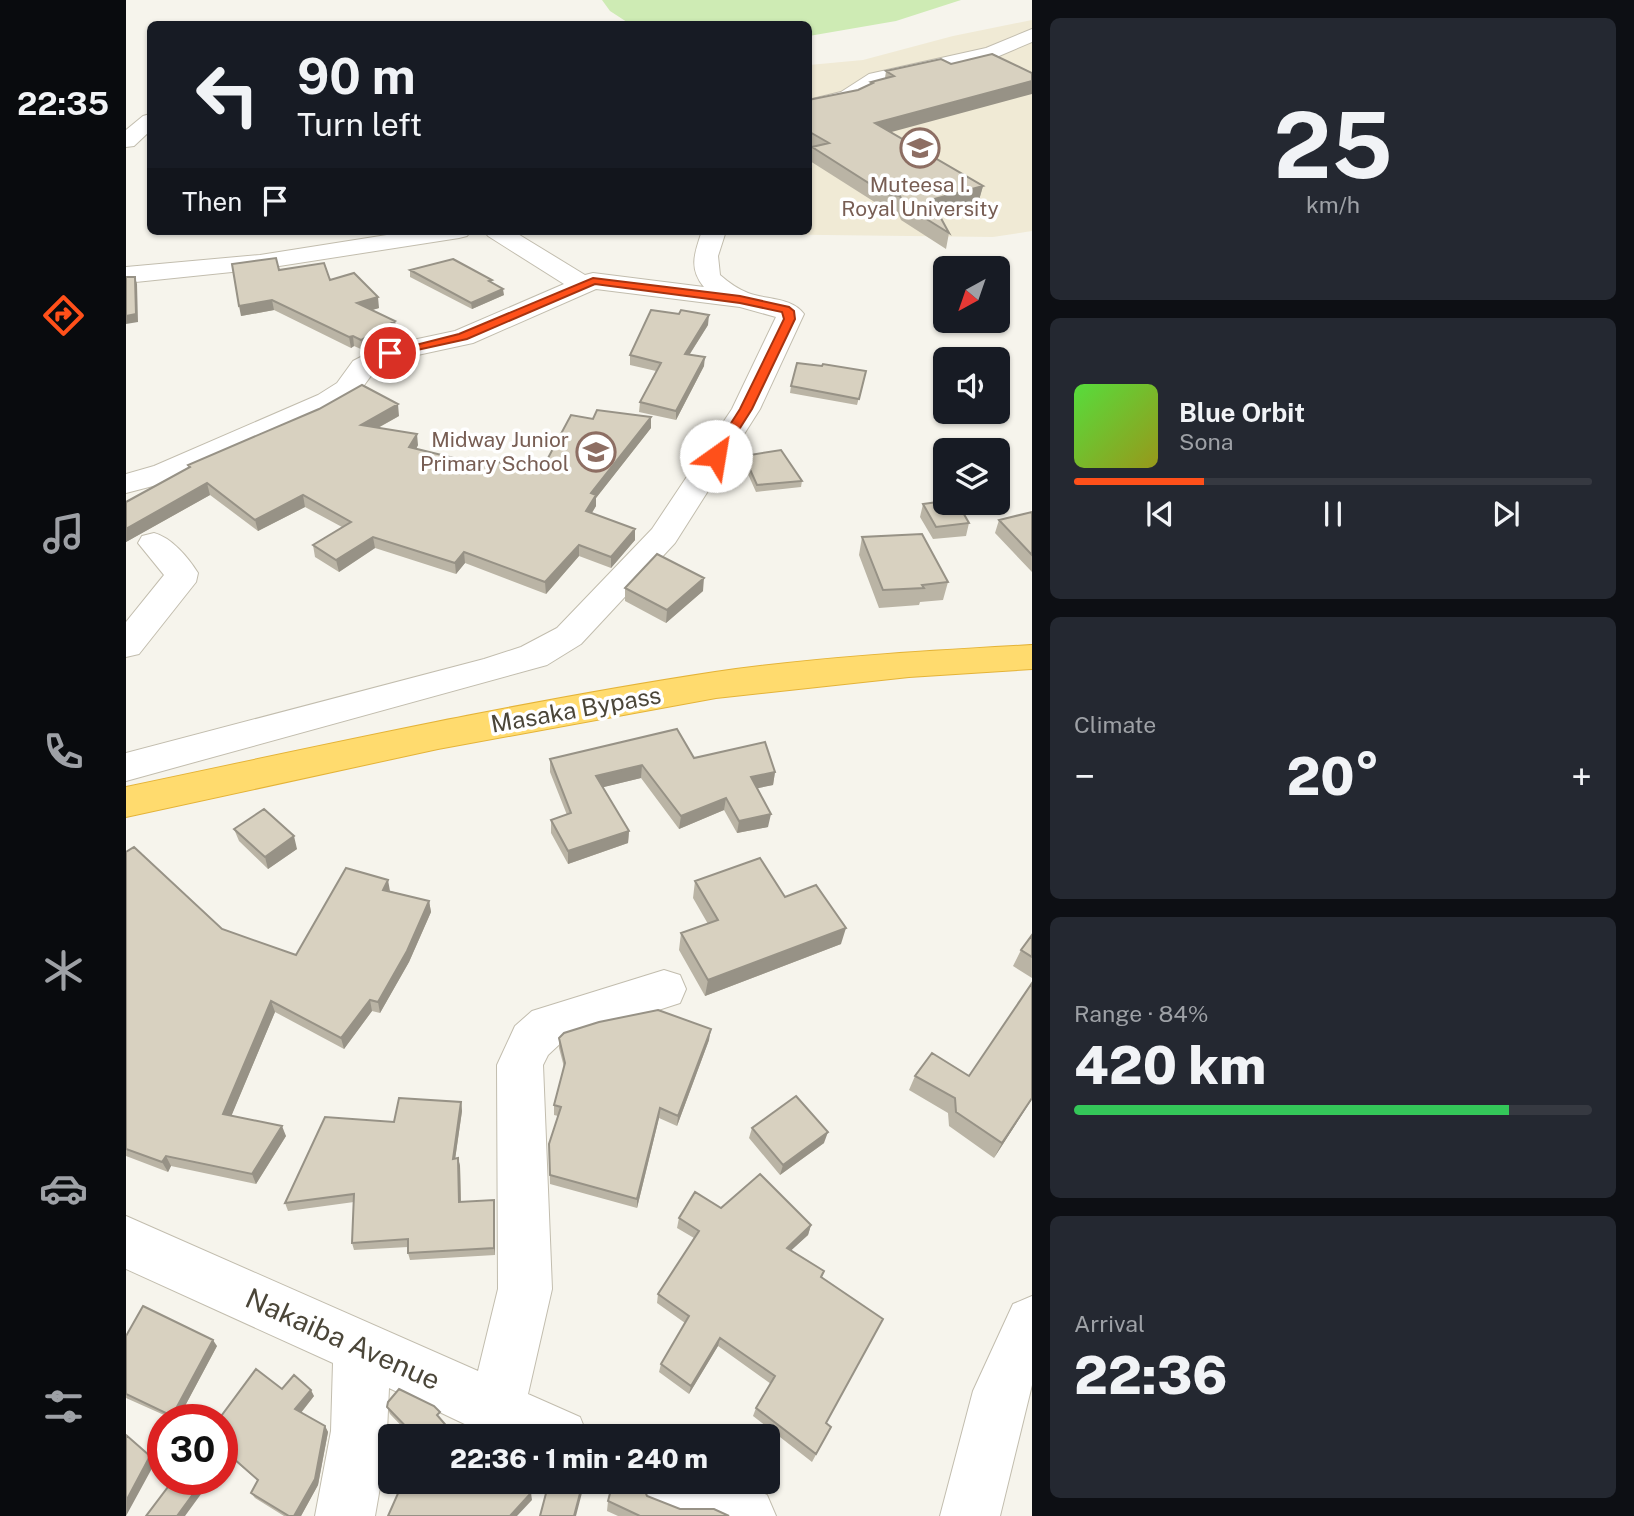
<!DOCTYPE html>
<meta charset="utf-8">
<style>
body{margin:0;font-family:"Public Sans",sans-serif;background:#242831;color:#f1f3f6;height:100vh;display:flex;flex-direction:column;font-size:26px;white-space:nowrap}
*{box-sizing:border-box;margin:0}
p{font-size:23px;color:#9ea1a6}
.icon{flex:none;width:38px;height:38px;fill:none;stroke:currentColor;stroke-width:2;stroke-linecap:round;stroke-linejoin:round}
.map{position:relative;flex:1;overflow:hidden}
.details{display:flex;flex-direction:column;gap:18px;padding:18px;background:#0d0f14;width:602px}
.details>*{flex:none}
.guide{position:absolute;left:21px;top:21px;width:665px;height:214px;border-radius:10px;box-shadow:0 2px 5px #0004;background:#171b24;color:#f1f3f6;overflow:hidden}
.needle{width:46px;rotate:220deg}
.tools{position:absolute;left:807px;top:256px;display:grid;gap:14px}
.tools a{display:grid;place-items:center;width:77px;height:77px;border-radius:10px;background:#171b24;box-shadow:0 2px 5px #0004;font-size:35px}
.speed{position:absolute;left:21px;top:1404px;display:flex;gap:14px;font-size:35px;font-weight:700;text-align:center}
.speed>*{display:grid;place-content:center;width:91px;height:91px;border-radius:50%;background:#171b24;box-shadow:0 2px 5px #0004;line-height:1}
.speed .limit{border:10px solid #d22;background:#fff;color:#111}
.pin{position:absolute;display:grid;place-items:center;width:60px;height:60px;color:#fff;margin:-30px;border:4px solid #fff;border-radius:50%;box-shadow:0 2px 7px #0007}
.me{position:absolute;width:77px;margin:-38px;rotate:32deg;stroke-linejoin:round;filter:drop-shadow(0 0 5px #0008)}
.turn{display:flex;align-items:center;gap:24px;height:147px;padding:0 35px;font-size:32px}
.turn .icon{width:91px;height:91px;stroke-width:2.5}
.turn b{display:block;font-size:49px;line-height:60px}
.then{display:flex;align-items:center;height:66px;padding:0 35px;background:#0003;gap:14px;font-size:26px}
.big{font-size:52px;font-weight:800;line-height:1.1}
.details .widget{flex:1;display:flex;flex-direction:column;justify-content:center;gap:10px;min-width:0;padding:0 24px;border-radius:10px;background:#242831}
.details .dial{align-items:center;gap:0}
.dial b{font-size:91px;line-height:1}
.song{display:flex;align-items:center;gap:21px}
.cover{width:84px;height:84px;border-radius:10px;background:linear-gradient(135deg,hsl(110 70% 55%),hsl(60 70% 35%))}
.played{height:7px;border-radius:4px;background:linear-gradient(90deg,#ff501a 25%,#363941 25%)}
.keys{display:flex;justify-content:space-around;direction:ltr}
.heat{display:flex;justify-content:space-between;align-items:center;font-size:38px;direction:ltr}
.charge{height:10px;border-radius:5px;background:linear-gradient(90deg,#34c759 84%,#363941 0)}
.trip{position:absolute;left:252px;top:1424px;width:402px;height:70px;border-radius:10px;background:#171b24;box-shadow:0 2px 5px #0004;font-weight:800;line-height:70px;text-align:center}
main{display:flex;flex:1;min-height:0}
.tab-bar{display:flex;flex-direction:column;width:126px;justify-content:space-around;align-items:center;background:#090b0e;color:#9ea1a6}
.tab-bar .icon{width:49px;height:49px}
.tab-bar .on{color:#ff501a}
.tab-bar b{font-size:32px;color:#f1f3f6}
.map>svg:first-child{display:block}
.education{fill:#f0ead5}
.green{fill:#ceebb4}
.lines{fill:none;stroke-linecap:round;stroke-linejoin:round}
.minor-casing{stroke:#c2bdae;stroke-width:2}
.highway-casing{stroke:#e4b338;stroke-width:2}
.minor{fill:#fff;fill-rule:evenodd}
.highway{fill:#ffdb6e;fill-rule:evenodd}
.wall{fill:#bab4a5}
.shaded-wall{fill:#979286}
.building{fill:#d8d1c0;stroke:#979286;stroke-width:2}
.route{fill:#ff501a;stroke:#a63411;stroke-width:2}
.labels{text-anchor:middle;stroke-width:7;stroke-linejoin:round;paint-order:stroke}
.far-education-label{font-size:21px;fill:#785e54;stroke:#fff}
.street-label{font-size:24px;fill:#4b4639;stroke:#fff}
.near-street-label{font-size:28px;fill:#4b4639;stroke:#fff}
</style>
<main>
<nav class="tab-bar">
<b>22:35</b>
<svg class="icon on" aria-label="directions" viewBox="0 0 24 24"><path d="M12 3l9 9-9 9-9-9zM9 14v-3h6M13 9l2 2-2 2"/></svg>
<svg class="icon" aria-label="music" viewBox="0 0 24 24"><path d="M9 18V5l10-2v13"/><circle cx="6" cy="18" r="3"/><circle cx="16" cy="16" r="3"/></svg>
<svg class="icon" aria-label="phone" viewBox="0 0 24 24"><path d="M5 4h4l2 5-3 2q2 4 5 5l2-3 5 2v4C11 20 4 13 5 4z"/></svg>
<svg class="icon" aria-label="climate" viewBox="0 0 24 24"><path d="M12 3v18M4 7l16 10M4 17L20 7"/></svg>
<svg class="icon" aria-label="car" viewBox="0 0 24 24"><path d="M5 17H2v-5l4-1 3-4h7l3 4 3 1v5h-3M9 17h6M6 11h13"/><circle cx="7" cy="17" r="2"/><circle cx="17" cy="17" r="2"/></svg>
<svg class="icon" aria-label="filters" viewBox="0 0 24 24"><path d="M4 7h16M4 17h16"/><circle cx="9" cy="7" r="2"/><circle cx="15" cy="17" r="2"/></svg>
</nav>
<div class="map">
<svg width="906" height="1516" viewBox="0 0 906 1516">
<rect width="100%" height="100%" fill="#f6f4ec"/>
<path class="education" d="M 906,20 L 906,231 L 867,237 L 609,234 L 592,231 L 682,231 L 683,65 L 737,60 L 827,36 Z"/>
<path class="green" d="M 476,0 L 835,0 L 770,21 L 683,36 L 682,24 L 504,24 L 484,11 Z"/>
<g class="lines">
<g class="minor-casing">
<path id="minor" d="M 906,29 L 906,42 L 873,56 L 757,82 L 729,101 L 682,112 L 682,100 L 715,92 L 743,74 L 860,48 Z
M 24,114 L 24,131 L 8,146 L 0,147 L 0,130 L 17,116 Z
M 286,231 L 345,231 L 341,236 L 333,238 L 134,269 L 0,283 L 0,267 L 134,255 Z
M 358,231 L 387,231 L 459,275 L 467,273 L 578,287 C 562,268 569,252 576,231 L 600,231 L 592,256 L 594,275 C 602,282 612,289 622,293 C 640,300 666,297 678,314 L 634,409 L 549,543 L 455,644 L 421,665 L 0,781 L 0,753 L 358,659 L 395,647 L 431,628 L 526,529 L 606,409 L 650,317 L 614,307 L 470,289 L 347,343 L 273,359 L 247,373 L 231,395 L 212,407 L 50,480 L 0,493 L 0,474 L 28,466 L 192,395 L 211,383 L 227,361 L 254,347 L 329,331 L 438,284 L 362,236 Z
M 28,533 C 46,538 62,557 72,573 L 70,582 L 13,654 L 0,657 L 0,622 L 38,575 L 12,543 L 16,536 Z
M 538,970 L 554,975 L 560,989 L 554,1003 L 437,1041 L 422,1055 L 417,1065 L 426,1289 L 402,1394 L 454,1417 L 462,1437 L 366,1437 L 263,1388 L 260,1453 L 249,1516 L 189,1516 L 205,1431 L 207,1363 L 0,1269 L 0,1216 L 352,1371 L 372,1289 L 371,1065 L 389,1026 L 406,1011 Z
M 906,1296 L 906,1385 L 874,1516 L 814,1516 L 847,1391 L 887,1304 Z
M 512,1482 L 611,1482 L 641,1495 L 650,1516 L 551,1516 L 520,1503 Z"/>
</g>
<g class="highway-casing">
<path id="highway" d="M 906,645 L 906,669 L 783,677 L 590,698 L 312,749 L 0,817 L 0,787 C 195,746 391,702 589,672 C 693,657 800,651 906,645 Z"/>
</g>
<use href="#minor" class="minor"/>
<use href="#highway" class="highway"/>
</g>
<path class="wall" d="M 815,59 L 765,132 L 857,186 L 853,200 L 812,213 L 823,233 L 820,249 L 775,220 L 771,211 L 758,208 L 684,161 L 686,148 L 682,146 L 682,100 L 732,90 L 744,84 L 745,82 L 759,78 L 760,71 Z
M 153,270 L 204,280 L 253,308 L 246,310 L 269,321 L 271,332 L 237,350 L 228,346 L 225,348 L 148,310 L 115,316 Z
M 284,270 L 366,283 L 378,295 L 346,309 L 284,277 Z
M 582,325 L 564,354 L 578,366 L 550,420 L 513,412 L 514,402 L 530,371 L 504,365 L 504,355 Z
M 740,371 L 731,405 L 664,393 L 665,386 Z
M 273,416 L 252,428 L 292,445 L 290,449 L 340,461 L 414,473 L 525,428 L 470,498 L 470,506 L 466,513 L 509,540 L 485,568 L 453,556 L 420,594 L 339,563 L 330,574 L 249,548 L 213,572 L 189,557 L 187,545 L 216,527 L 179,507 L 132,531 L 84,495 L 0,542 L 0,502 L 63,468 L 62,465 Z
M 618,456 L 676,481 L 675,487 L 630,492 L 617,463 Z
M 797,504 L 843,523 L 840,536 L 807,539 L 794,517 Z
M 906,512 L 906,572 L 869,533 L 873,520 Z
M 736,537 L 822,582 L 817,600 L 794,602 L 793,605 L 753,608 L 733,555 Z
M 499,588 L 577,591 L 540,623 L 499,601 Z
M 424,759 L 649,772 L 647,785 L 631,788 L 642,827 L 611,833 L 598,810 L 553,829 L 515,778 L 477,787 L 503,831 L 502,843 L 442,864 L 425,833 L 425,820 L 441,815 L 424,772 Z
M 108,829 L 171,849 L 142,869 L 113,841 Z
M 0,852 L 96,929 L 170,955 L 264,891 L 303,901 L 305,912 L 283,962 L 254,1013 L 246,1011 L 218,1049 L 149,1012 L 105,1116 L 160,1136 L 130,1184 L 45,1166 L 42,1172 L 0,1156 Z
M 569,881 L 659,897 L 715,944 L 579,996 L 553,950 L 555,933 L 582,924 L 567,898 Z
M 906,935 L 906,978 L 887,966 L 895,950 Z
M 433,1038 L 583,1040 L 551,1126 L 533,1118 L 511,1208 L 424,1184 L 423,1144 L 432,1116 L 428,1115 L 428,1105 L 438,1067 L 433,1048 Z
M 789,1076 L 843,1076 L 906,1099 L 868,1158 L 823,1126 L 822,1113 L 783,1090 Z
M 335,1102 L 336,1111 L 329,1159 L 332,1158 L 334,1166 L 335,1202 L 369,1208 L 369,1255 L 284,1260 L 282,1253 L 282,1247 L 228,1250 L 226,1243 L 228,1202 L 162,1211 L 159,1203 L 268,1122 Z
M 626,1128 L 698,1143 L 654,1175 L 623,1138 Z
M 595,1208 L 685,1225 L 682,1235 L 665,1250 L 698,1271 L 696,1277 L 700,1423 L 705,1427 L 686,1462 L 627,1416 L 630,1408 L 645,1384 L 592,1346 L 563,1394 L 533,1372 L 535,1364 L 559,1323 L 531,1303 L 532,1294 L 568,1238 L 551,1228 L 553,1218 Z
M 0,1336 L 91,1346 L 52,1419 L 47,1419 L 0,1398 Z
M 156,1389 L 188,1396 L 175,1413 L 199,1426 L 202,1432 L 192,1485 L 175,1516 L 158,1516 L 129,1498 L 125,1493 L 132,1481 L 103,1456 L 96,1465 L 96,1419 Z
M 261,1407 L 316,1420 L 330,1437 L 286,1437 L 264,1414 Z
M 521,1496 L 554,1509 L 603,1516 L 492,1516 L 481,1511 L 482,1501 Z"/>
<path class="shaded-wall" d="M 906,81 L 906,94 L 747,137 L 749,123 Z
M 857,186 L 853,200 L 802,215 L 805,200 Z
M 9,277 L 11,284 L 12,322 L 0,324 L 0,316 Z
M 377,289 L 378,295 L 346,309 L 345,303 Z
M 252,297 L 253,308 L 233,314 L 231,303 Z
M 146,300 L 148,310 L 115,316 L 113,306 Z
M 583,315 L 582,325 L 558,363 L 559,354 Z
M 269,321 L 271,332 L 237,350 L 235,340 Z
M 227,336 L 228,346 L 225,348 L 223,337 Z
M 579,357 L 578,366 L 550,420 L 550,411 Z
M 272,404 L 273,416 L 237,436 L 235,425 Z
M 525,417 L 525,428 L 470,498 L 470,506 L 460,522 L 460,511 L 465,493 Z
M 291,434 L 292,445 L 285,459 L 283,447 Z
M 81,483 L 84,495 L 0,542 L 0,529 Z
M 177,495 L 179,507 L 132,531 L 129,520 Z
M 509,529 L 509,540 L 485,568 L 485,557 Z
M 247,537 L 249,548 L 213,572 L 210,560 Z
M 453,545 L 453,556 L 420,594 L 419,582 Z
M 338,552 L 339,563 L 330,574 L 329,563 Z
M 578,578 L 577,591 L 540,623 L 541,610 Z
M 516,765 L 515,778 L 470,789 L 470,776 Z
M 649,772 L 647,785 L 623,790 L 625,777 Z
M 600,798 L 598,810 L 553,829 L 555,816 Z
M 645,814 L 642,827 L 611,833 L 613,821 Z
M 503,831 L 502,843 L 442,864 L 442,851 Z
M 168,836 L 171,849 L 142,869 L 139,857 Z
M 262,880 L 264,891 L 257,890 Z
M 303,901 L 305,912 L 283,962 L 254,1013 L 252,1002 Z
M 720,928 L 715,944 L 579,996 L 582,980 Z
M 244,1000 L 246,1011 L 218,1049 L 215,1038 Z
M 145,1001 L 149,1012 L 102,1124 L 97,1114 Z
M 585,1029 L 583,1040 L 551,1126 L 552,1116 Z
M 906,1098 L 906,1099 L 868,1158 L 876,1143 Z
M 335,1102 L 336,1111 L 328,1167 L 327,1159 Z
M 534,1108 L 533,1118 L 511,1208 L 511,1199 Z
M 156,1126 L 160,1136 L 130,1184 L 126,1174 Z
M 702,1132 L 698,1143 L 654,1175 L 657,1165 Z
M 40,1156 L 45,1166 L 42,1172 L 36,1162 Z
M 332,1158 L 334,1166 L 335,1210 L 333,1202 Z
M 368,1200 L 369,1208 L 369,1255 L 368,1248 Z
M 685,1225 L 682,1235 L 658,1257 L 661,1248 Z
M 594,1338 L 592,1346 L 563,1394 L 565,1386 Z
M 87,1340 L 91,1346 L 52,1419 L 49,1419 L 46,1416 Z
M 185,1390 L 188,1396 L 173,1415 L 169,1409 Z
M 199,1426 L 202,1432 L 192,1485 L 175,1516 L 168,1516 Z
M 98,1450 L 103,1456 L 96,1465 L 96,1453 Z
M 24,1456 L 30,1461 L 0,1516 L 0,1501 Z
M 78,1479 L 86,1479 L 59,1516 L 51,1516 Z
M 457,1482 L 457,1489 L 450,1516 L 448,1516 Z
M 405,1493 L 406,1500 L 391,1516 L 384,1516 Z"/>
<path class="building" d="M 866,54 L 906,73 L 906,81 L 749,123 L 857,186 L 805,200 L 823,233 L 778,205 L 774,196 L 760,194 L 686,147 L 703,143 L 682,131 L 682,100 L 732,90 L 747,83 L 745,82 L 768,76 L 760,71 L 815,59 L 825,64 Z
M 150,258 L 153,270 L 198,263 L 204,280 L 228,273 L 252,297 L 231,303 L 269,321 L 235,340 L 227,336 L 223,337 L 146,300 L 113,306 L 106,264 Z
M 327,259 L 366,280 L 363,281 L 377,289 L 345,303 L 284,270 Z
M 0,277 L 9,277 L 10,314 L 0,316 Z
M 525,310 L 553,314 L 555,310 L 583,315 L 559,354 L 579,357 L 550,411 L 514,402 L 535,363 L 504,355 Z
M 671,363 L 696,366 L 697,364 L 740,371 L 733,399 L 665,386 Z
M 236,385 L 272,404 L 235,425 L 291,434 L 283,447 L 340,461 L 343,458 L 362,465 L 366,460 L 404,472 L 414,473 L 445,415 L 467,419 L 471,410 L 525,417 L 465,493 L 470,495 L 460,511 L 509,529 L 485,557 L 453,545 L 419,582 L 338,552 L 329,563 L 247,537 L 210,560 L 187,545 L 225,522 L 177,495 L 129,520 L 81,483 L 0,529 L 0,502 L 64,467 L 62,465 L 193,409 Z
M 655,450 L 676,481 L 631,485 L 618,456 Z
M 819,501 L 819,502 L 831,502 L 843,523 L 810,527 L 797,504 Z
M 906,512 L 906,555 L 873,520 Z
M 796,534 L 822,582 L 796,585 L 798,588 L 757,590 L 736,537 Z
M 531,554 L 578,578 L 541,610 L 499,588 Z
M 551,729 L 568,758 L 639,742 L 649,772 L 625,777 L 645,814 L 613,821 L 600,798 L 555,816 L 516,765 L 470,776 L 503,831 L 442,851 L 425,820 L 445,813 L 424,759 Z
M 138,809 L 168,836 L 139,857 L 108,829 Z
M 8,847 L 96,929 L 170,955 L 220,868 L 262,880 L 257,890 L 303,901 L 281,951 L 252,1002 L 244,1000 L 215,1038 L 145,1001 L 97,1114 L 156,1126 L 126,1174 L 40,1156 L 36,1162 L 0,1149 L 0,852 Z
M 634,858 L 659,897 L 690,885 L 720,928 L 582,980 L 555,933 L 592,920 L 569,881 Z
M 906,935 L 906,957 L 895,950 Z
M 906,983 L 906,1098 L 876,1143 L 830,1112 L 829,1098 L 789,1076 L 806,1053 L 843,1076 Z
M 532,1010 L 585,1029 L 552,1116 L 534,1108 L 511,1199 L 424,1175 L 423,1144 L 435,1107 L 428,1105 L 439,1063 L 433,1038 L 438,1033 L 473,1022 Z
M 670,1096 L 702,1132 L 657,1165 L 626,1128 Z
M 273,1098 L 335,1102 L 327,1159 L 332,1158 L 333,1202 L 368,1200 L 368,1248 L 282,1253 L 282,1239 L 226,1243 L 228,1194 L 159,1203 L 199,1117 L 268,1122 Z
M 634,1174 L 685,1225 L 661,1248 L 698,1271 L 695,1277 L 757,1319 L 700,1423 L 705,1427 L 690,1454 L 630,1408 L 649,1376 L 594,1338 L 565,1386 L 535,1364 L 563,1316 L 532,1294 L 573,1231 L 553,1218 L 569,1192 L 595,1208 Z
M 17,1306 L 87,1340 L 46,1416 L 0,1394 L 0,1336 Z
M 130,1369 L 156,1389 L 168,1375 L 185,1390 L 169,1409 L 199,1426 L 189,1479 L 168,1516 L 163,1516 L 125,1493 L 132,1480 L 98,1450 L 96,1453 L 96,1419 L 93,1419 Z
M 273,1389 L 308,1406 L 314,1412 L 311,1415 L 330,1437 L 290,1437 L 261,1407 L 262,1402 Z
M 0,1435 L 24,1456 L 0,1501 Z
M 48,1479 L 78,1479 L 51,1516 L 20,1516 Z
M 277,1482 L 395,1482 L 405,1493 L 384,1516 L 262,1516 Z
M 423,1482 L 457,1482 L 448,1516 L 414,1516 Z
M 487,1482 L 515,1482 L 521,1496 L 554,1509 L 588,1509 L 603,1516 L 514,1516 L 482,1501 Z"/>
<path class="route" d="M 467,278 L 614,296 L 663,307 L 668,311 L 669,319 L 626,409 L 595,458 L 586,458 L 584,456 L 614,409 L 658,319 L 656,312 L 614,303 L 469,284 L 341,339 L 264,356 L 258,353 L 333,334 Z"/>
<defs>
<g id="university-ring" transform="scale(2.0125)"><circle r="9.5" fill="#fff" stroke="#8d6e63" stroke-width="1.5"/><path d="M0-5L7-2L0 1L-7-2ZM-4 1L0 2.5L4 1V4Q0 6-4 4Z" fill="#8d6e63"/></g>
<g id="school-ring" transform="scale(2.0125)"><circle r="9.5" fill="#fff" stroke="#8d6e63" stroke-width="1.5"/><path d="M0-5L7-2L0 1L-7-2ZM-4 1L0 2.5L4 1V4Q0 6-4 4Z" fill="#8d6e63"/></g>
</defs>
<g fill-rule="evenodd">
<use href="#university-ring" x="794" y="148"/>
<use href="#school-ring" x="470" y="452"/>
</g>
<g class="labels">
<g class="far-education-label">
<text x="794" y="192">Muteesa I.<tspan x="794" dy="24">Royal University</tspan></text>
<text x="443" y="447" text-anchor="end">Midway Junior<tspan x="443" dy="24">Primary School</tspan></text>
</g>
<g class="street-label">
<text transform="translate(450 710) rotate(-10)" y="8">Masaka Bypass</text>
</g>
<g class="near-street-label">
<text transform="translate(217 1339) rotate(24)" y="10">Nakaiba Avenue</text>
</g>
</g>
</svg>
<div class="tools">
<a><svg class="needle" viewBox="-14 -14 28 28"><path d="M0-13l5 13h-10z" fill="#e53935"/><path d="M0 13l5-13h-10z" fill="#9ea1a6"/></svg></a>
<a><svg class="icon" aria-label="sound" viewBox="0 0 24 24"><path d="M4 9h4l5-4v14l-5-4H4zM17 9q2 3 0 6"/></svg></a>
<a><svg class="icon" aria-label="layers" viewBox="0 0 24 24"><path d="M12 4l9 5-9 5-9-5zM3 14l9 5 9-5"/></svg></a>
</div>
<div class="speed"><div class="limit">30</div></div>
<div class="pin" style="left:264px;top:353px;background:#d93025"><svg class="icon" aria-label="arrive" viewBox="0 0 24 24"><path d="M6 21V4h12l-3 4 3 4H6"/></svg></div>
<svg class="me" style="left:590px;top:456px" viewBox="-20 -20 40 40"><circle r="19" fill="#fff"/><path d="M0-13L10 11 0 6-10 11z" fill="#ff501a"/></svg>
<div class="trip">22:36 · 1 min · 240 m</div>
<div class="guide">
<div class="turn"><svg class="icon" aria-label="left" viewBox="0 0 24 24"><path d="M17 20v-9H6M10 6l-5 5 5 5"/></svg><div><b>90 m</b>Turn left</div></div>
<div class="then">Then<svg class="icon" aria-label="arrive" viewBox="0 0 24 24"><path d="M6 21V4h12l-3 4 3 4H6"/></svg></div>
</div>
</div>
<section class="details">
<div class="widget dial"><b>25</b><p>km/h</p></div>
<div class="widget">
<div class="song"><i class="cover"></i><div><b>Blue Orbit</b><p>Sona</p></div></div>
<div class="played"></div>
<div class="keys"><svg class="icon" aria-label="previous" viewBox="0 0 24 24"><path d="M18 5L8 12l10 7zM5 5v14"/></svg><svg class="icon" aria-label="pause" viewBox="0 0 24 24"><path d="M8 5v14M16 5v14"/></svg><svg class="icon" aria-label="next" viewBox="0 0 24 24"><path d="M6 5l10 7-10 7zM19 5v14"/></svg></div>
</div>
<div class="widget"><p>Climate</p>
<div class="heat"><a>−</a><b class="big">20°</b><a>+</a></div>
</div>
<div class="widget"><p>Range · 84%</p><b class="big">420 km</b><div class="charge"></div></div>
<div class="widget"><p>Arrival</p><b class="big">22:36</b></div>
</section>
</main>
